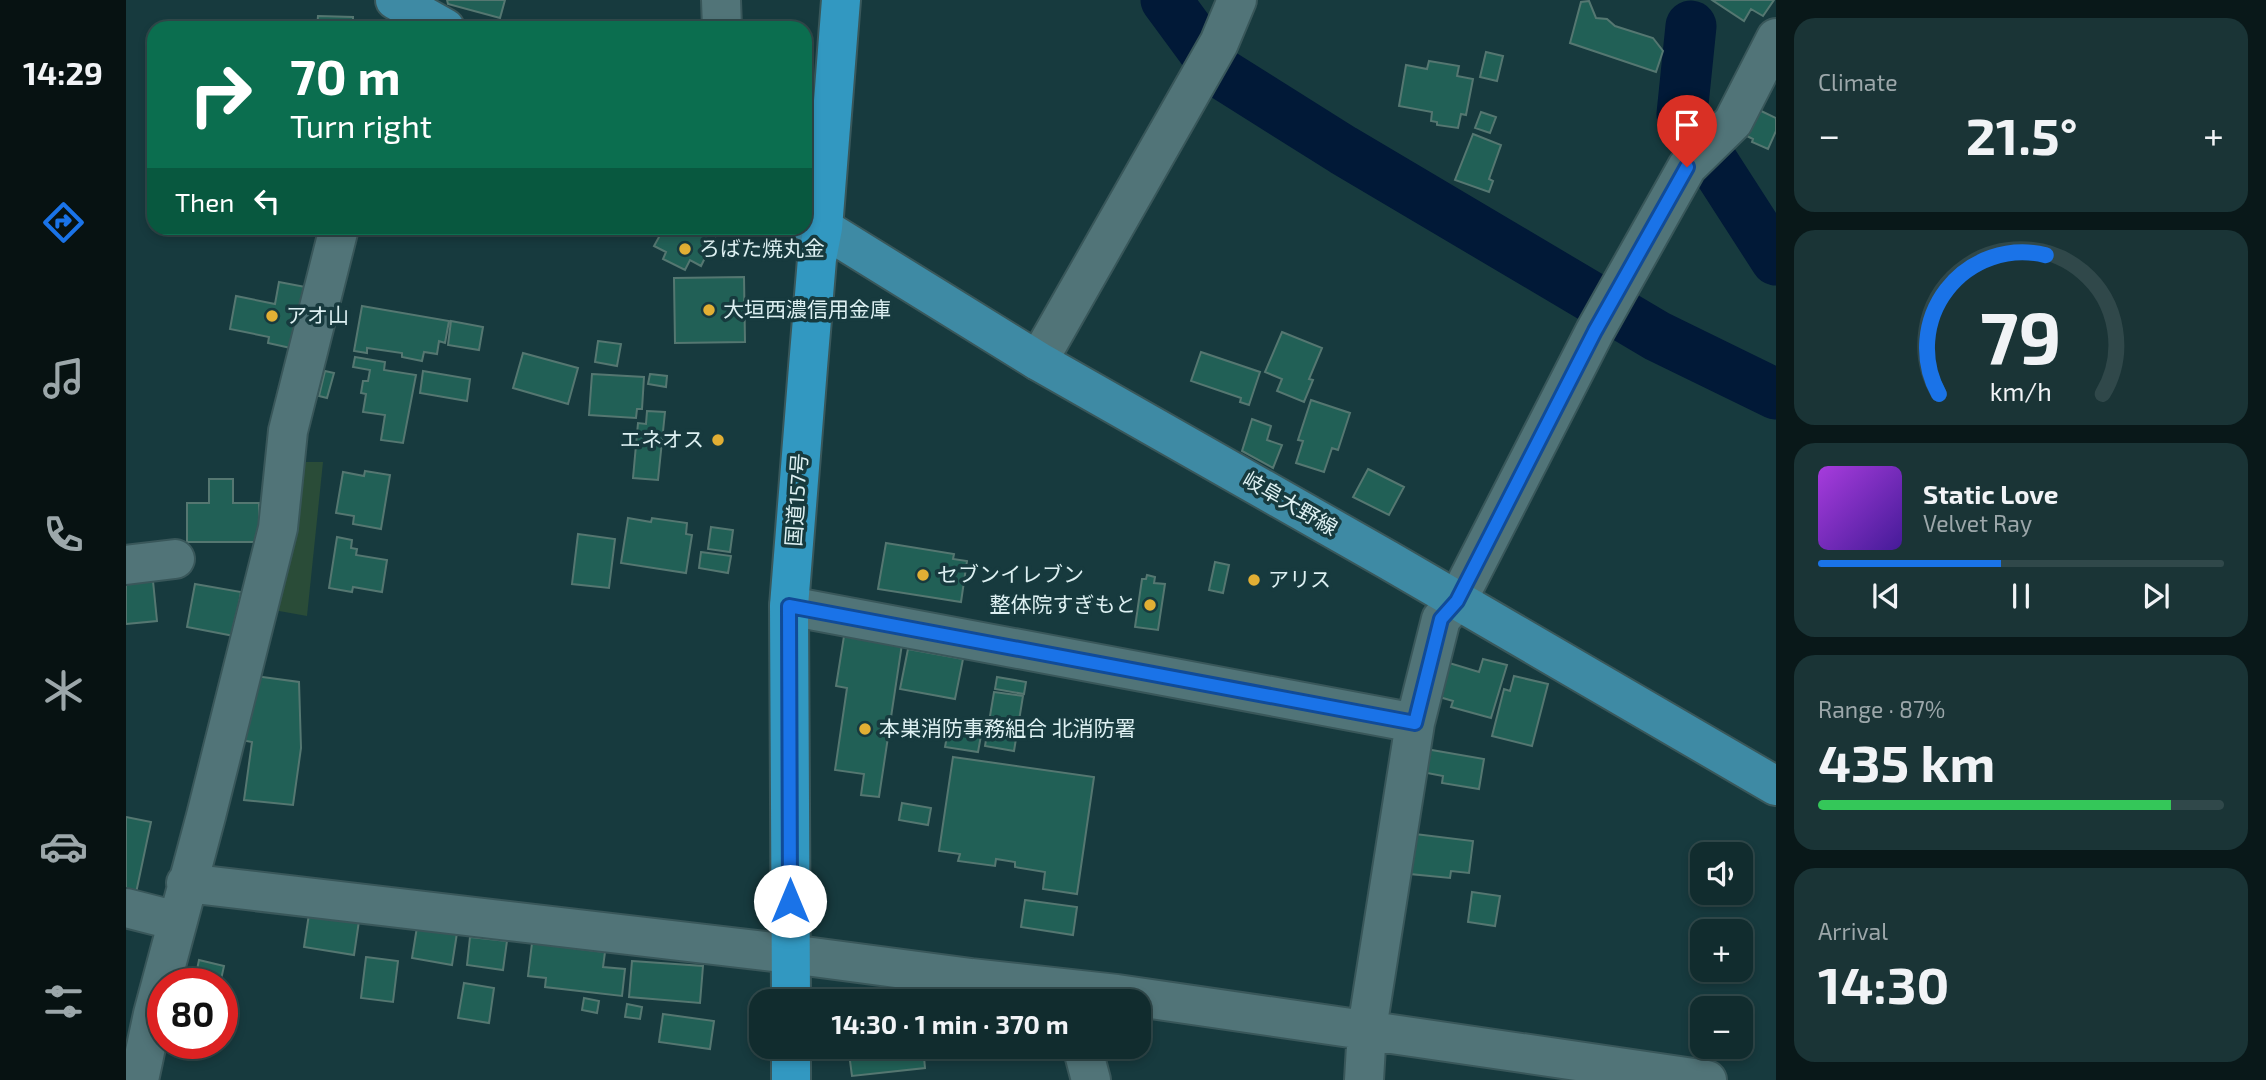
<!DOCTYPE html>
<meta charset="utf-8">
<style>
body{margin:0;font-family:"Exo 2","Noto Sans JP",sans-serif;background:#1a3436;color:#f1f3f6;height:100vh;display:flex;flex-direction:column;font-size:26px;white-space:nowrap}
*{box-sizing:border-box;margin:0}
p{font-size:23px;color:#9ca7aa}
.icon{flex:none;width:38px;height:38px;fill:none;stroke:currentColor;stroke-width:2;stroke-linecap:round;stroke-linejoin:round}
.map{position:relative;flex:1;overflow:hidden}
.panel{display:flex;flex-direction:column;gap:18px;padding:18px;background:#091819;width:490px}
.panel>*{flex:none}
.banner{position:absolute;left:21px;top:21px;width:665px;height:214px;border-radius:21px;box-shadow:0 4px 10px #0003,0 0 0 2px #30484a;background:#0b6e4f;color:#fff;overflow:hidden}
.controls{position:absolute;left:1564px;top:842px;display:grid;gap:14px}
.controls a{display:grid;place-items:center;width:63px;height:63px;border-radius:14px;background:#112c2e;box-shadow:0 4px 10px #0003,0 0 0 2px #30484a;font-size:35px}
.speed{position:absolute;left:21px;top:968px;display:flex;gap:14px;font-size:35px;font-weight:700;text-align:center}
.speed>*{display:grid;place-content:center;width:91px;height:91px;border-radius:50%;background:#112c2e;box-shadow:0 4px 10px #0003,0 0 0 2px #30484a;line-height:1}
.speed .limit{border:10px solid #d22;background:#fff;color:#111}
.pin{position:absolute;display:grid;place-items:center;width:60px;height:60px;color:#fff;margin:-72px -30px;border-radius:50% 50% 50% 0;rotate:-45deg;box-shadow:0 0 7px #0007}
.pin .icon{rotate:45deg}
.me{position:absolute;width:77px;margin:-38px;rotate:0deg;stroke-linejoin:round;filter:drop-shadow(0 0 5px #0008)}
.turn{display:flex;align-items:center;gap:24px;height:147px;padding:0 28px;font-size:32px}
.turn .icon{width:91px;height:91px;stroke-width:2.5}
.turn b{display:block;font-size:49px;line-height:60px}
.then{display:flex;align-items:center;height:66px;padding:0 28px;background:#0003;gap:14px;font-size:26px}
.big{font-size:52px;font-weight:700;line-height:1.1}
.panel .tile{flex:1;display:flex;flex-direction:column;justify-content:center;gap:10px;min-width:0;padding:0 24px;border-radius:21px;background:#1a3436}
.panel .dial{align-items:center;gap:0}
.dial svg{height:182px;overflow:visible;fill:none;stroke:#30484a;stroke-width:7;stroke-linecap:round;text-anchor:middle}
.dial text{fill:#f1f3f6;stroke:none}
.song{display:flex;align-items:center;gap:21px}
.cover{width:84px;height:84px;border-radius:10px;background:linear-gradient(135deg,hsl(280 70% 55%),hsl(260 70% 35%))}
.played{height:7px;border-radius:4px;background:linear-gradient(90deg,#1a73e8 45%,#30484a 45%)}
.keys{display:flex;justify-content:space-around;direction:ltr}
.heat{display:flex;justify-content:space-between;align-items:center;font-size:38px;direction:ltr}
.charge{height:10px;border-radius:5px;background:linear-gradient(90deg,#34c759 87%,#30484a 0)}
.trip{position:absolute;left:623px;top:989px;width:402px;height:70px;border-radius:21px;background:#112c2e;box-shadow:0 4px 10px #0003,0 0 0 2px #30484a;font-weight:700;line-height:70px;text-align:center}
main{display:flex;flex:1;min-height:0}
.tabs{display:flex;flex-direction:column;width:126px;justify-content:space-around;align-items:center;background:#071212;color:#9ca7aa}
.tabs .icon{width:49px;height:49px}
.tabs .active{color:#1a73e8}
.tabs b{font-size:32px;color:#f1f3f6}
.map>svg:first-child{display:block}
.grass{fill:#2a4c38}
.lines{fill:none;stroke-linecap:round;stroke-linejoin:round}
.river{stroke:#011937;stroke-width:51}
.building{fill:#216056;stroke:#557771;stroke-width:2}
.minor-casing{stroke:#39575a;stroke-width:42}
.major-casing{stroke:#39575a;stroke-width:42}
.highway-casing{stroke:#39575a;stroke-width:42}
.minor{stroke:#517478;stroke-width:38}
.major{stroke:#3e8aa4;stroke-width:38}
.highway{stroke:#3298c1;stroke-width:38}
.route-casing{stroke:#114b97;stroke-width:18}
.route{stroke:#1a73e8;stroke-width:12}
.poi-dot{fill:#e2af34;stroke:#173a3e;stroke-width:2.5}
.labels{text-anchor:middle;stroke-width:7;stroke-linejoin:round;paint-order:stroke}
.poi-label{font-size:21px;fill:#ddf0f2;stroke:#173a3e;text-anchor:start}
.street-label{font-size:21px;fill:#ddf0f2;stroke:#173a3e}
</style>
<main>
<nav class="tabs">
<b>14:29</b>
<svg class="icon active" aria-label="directions" viewBox="0 0 24 24"><path d="M12 3l9 9-9 9-9-9zM9 14v-3h6M13 9l2 2-2 2"/></svg>
<svg class="icon" aria-label="music" viewBox="0 0 24 24"><path d="M9 18V5l10-2v13"/><circle cx="6" cy="18" r="3"/><circle cx="16" cy="16" r="3"/></svg>
<svg class="icon" aria-label="phone" viewBox="0 0 24 24"><path d="M5 4h4l2 5-3 2q2 4 5 5l2-3 5 2v4C11 20 4 13 5 4z"/></svg>
<svg class="icon" aria-label="climate" viewBox="0 0 24 24"><path d="M12 3v18M4 7l16 10M4 17L20 7"/></svg>
<svg class="icon" aria-label="car" viewBox="0 0 24 24"><path d="M5 17H2v-5l4-1 3-4h7l3 4 3 1v5h-3M9 17h6M6 11h13"/><circle cx="7" cy="17" r="2"/><circle cx="17" cy="17" r="2"/></svg>
<svg class="icon" aria-label="filters" viewBox="0 0 24 24"><path d="M4 7h16M4 17h16"/><circle cx="9" cy="7" r="2"/><circle cx="15" cy="17" r="2"/></svg>
</nav>
<div class="map">
<svg width="1650" height="1080" viewBox="0 0 1650 1080">
<rect width="100%" height="100%" fill="#173a3e"/>
<path class="grass" d="M 180,462 L 197,462 L 181,616 L 142,609 L 173,475 Z"/>
<g class="lines">
<path class="river" d="M 1040,0 L 1093,72 L 1217,150 L 1531,336 L 1650,394
M 1565,26 L 1556,114 L 1650,260"/>
</g>
<path class="building" d="M 321,0 L 379,0 L 374,18 L 322,4 Z
M 1586,0 L 1648,0 L 1637,16 L 1625,9 L 1618,21 Z
M 1463,1 L 1470,18 L 1481,19 L 1489,26 L 1527,38 L 1537,51 L 1530,72 L 1444,43 L 1455,2 Z
M 192,16 L 227,17 L 227,28 L 191,28 Z
M 1360,52 L 1377,56 L 1371,81 L 1354,77 Z
M 1303,61 L 1333,66 L 1331,76 L 1347,79 L 1340,115 L 1335,114 L 1332,128 L 1311,125 L 1311,122 L 1305,121 L 1306,112 L 1273,106 L 1280,65 L 1301,69 Z
M 1631,109 L 1650,118 L 1650,131 L 1642,149 L 1626,142 L 1627,139 L 1617,134 Z
M 1355,112 L 1370,117 L 1364,133 L 1349,128 Z
M 1347,134 L 1375,145 L 1363,179 L 1367,181 L 1363,192 L 1329,180 Z
M 538,228 L 590,228 L 593,229 L 575,266 L 564,260 L 559,270 L 537,259 L 540,252 L 528,246 Z
M 618,277 L 619,342 L 549,343 L 548,278 Z
M 153,282 L 190,289 L 178,351 L 142,343 L 143,337 L 104,329 L 110,296 L 149,304 Z
M 236,306 L 323,321 L 319,343 L 313,341 L 311,354 L 298,352 L 296,361 L 276,357 L 276,353 L 241,348 L 241,353 L 228,351 Z
M 325,321 L 357,327 L 353,350 L 322,345 Z
M 1156,332 L 1196,348 L 1183,379 L 1187,380 L 1178,402 L 1151,391 L 1156,379 L 1139,372 Z
M 472,341 L 495,344 L 491,366 L 469,362 Z
M 1075,352 L 1134,372 L 1123,405 L 1114,402 L 1115,398 L 1065,381 Z
M 397,353 L 452,368 L 442,404 L 387,388 Z
M 229,357 L 259,362 L 258,370 L 290,375 L 277,443 L 255,440 L 259,415 L 237,412 L 240,394 L 235,393 L 237,381 L 242,381 L 244,370 L 227,367 Z
M 199,371 L 208,373 L 201,398 L 193,396 Z
M 297,371 L 344,379 L 341,401 L 294,393 Z
M 466,374 L 518,377 L 516,409 L 511,409 L 510,418 L 463,415 Z
M 524,374 L 541,376 L 540,387 L 522,384 Z
M 1185,400 L 1224,413 L 1212,450 L 1206,448 L 1198,472 L 1170,463 L 1177,441 L 1172,440 Z
M 521,411 L 539,412 L 532,480 L 507,478 L 512,423 L 520,424 Z
M 1126,419 L 1145,426 L 1141,440 L 1156,445 L 1147,468 L 1116,451 Z
M 1242,469 L 1278,487 L 1263,515 L 1227,497 Z
M 239,471 L 264,475 L 255,529 L 227,524 L 228,516 L 210,513 L 217,472 L 238,476 Z
M 83,479 L 107,479 L 107,503 L 133,503 L 134,542 L 61,542 L 61,503 L 83,503 Z
M 502,518 L 525,522 L 526,518 L 561,523 L 560,534 L 566,535 L 560,573 L 495,563 Z
M 585,527 L 607,530 L 604,552 L 582,549 Z
M 452,534 L 489,539 L 483,588 L 446,584 Z
M 211,537 L 226,540 L 225,548 L 231,549 L 230,555 L 261,560 L 256,592 L 227,587 L 226,592 L 203,588 Z
M 760,543 L 828,554 L 827,559 L 841,561 L 835,602 L 752,589 Z
M 575,552 L 605,556 L 602,573 L 573,568 Z
M 1089,562 L 1103,565 L 1097,593 L 1083,590 Z
M 1021,575 L 1029,577 L 1028,583 L 1039,584 L 1032,630 L 1009,627 L 1016,579 L 1020,579 Z
M 27,581 L 31,621 L 0,624 L 0,584 Z
M 69,584 L 115,592 L 108,636 L 61,627 Z
M 718,636 L 776,644 L 753,797 L 735,795 L 738,774 L 709,770 L 721,688 L 710,686 Z
M 782,649 L 837,659 L 829,699 L 774,689 Z
M 1357,659 L 1381,665 L 1365,718 L 1325,707 L 1327,701 L 1310,696 L 1320,662 L 1353,672 Z
M 129,676 L 173,682 L 175,748 L 167,805 L 118,800 L 126,742 L 115,740 Z
M 1388,676 L 1422,684 L 1406,746 L 1366,736 L 1378,689 L 1384,691 Z
M 871,677 L 900,682 L 898,694 L 869,689 Z
M 868,692 L 897,696 L 888,751 L 859,746 Z
M 823,725 L 856,730 L 852,752 L 819,747 Z
M 1300,749 L 1358,759 L 1353,789 L 1316,783 L 1317,776 L 1296,772 Z
M 827,757 L 968,777 L 951,894 L 917,889 L 919,872 L 889,867 L 889,862 L 870,859 L 869,866 L 832,861 L 834,854 L 813,851 Z
M 776,803 L 805,808 L 802,825 L 773,820 Z
M 0,817 L 25,822 L 10,893 L 0,891 Z
M 1289,834 L 1347,841 L 1343,873 L 1325,871 L 1324,878 L 1284,874 Z
M 1346,892 L 1374,896 L 1369,926 L 1342,922 Z
M 899,900 L 951,907 L 947,935 L 895,927 Z
M 183,914 L 233,921 L 228,955 L 178,947 Z
M 291,927 L 331,933 L 326,965 L 286,958 Z
M 344,937 L 381,941 L 377,970 L 341,965 Z
M 406,943 L 479,952 L 477,967 L 499,969 L 496,996 L 419,987 L 420,978 L 402,976 Z
M 240,957 L 272,961 L 267,1002 L 235,998 Z
M 73,960 L 98,966 L 94,984 L 68,984 Z
M 506,961 L 577,966 L 574,1003 L 503,997 Z
M 338,983 L 368,988 L 363,1023 L 332,1018 Z
M 458,998 L 473,1001 L 471,1013 L 456,1010 Z
M 501,1004 L 516,1007 L 514,1019 L 499,1017 Z
M 537,1014 L 588,1021 L 584,1049 L 533,1042 Z
M 55,1043 L 81,1043 L 78,1054 L 54,1049 Z
M 722,1046 L 797,1046 L 799,1068 L 726,1076 Z"/>
<g class="lines">
<g class="minor-casing">
<path id="minor" d="M 595,0 L 596,28
M 912,361 L 1093,43 L 1111,0
M 0,565 L 49,559
M 663,606 L 1289,723
M 60,883 L 664,954 L 845,978 L 991,994 L 1581,1080
M 0,908 L 51,921
M 956,1046 L 965,1080
M 13,1080 L 27,1014 L 80,816 L 152,528 L 162,431 L 213,228
M 1238,1080 L 1241,1029 L 1289,723 L 1315,619 L 1331,601 L 1469,331 L 1561,167 L 1607,122 L 1650,38"/>
</g>
<g class="major-casing">
<path id="major" d="M 269,0 L 319,28
M 679,221 L 697,228 L 912,361 L 1262,560 L 1650,786"/>
</g>
<g class="highway-casing">
<path id="highway" d="M 665,1001 L 663,606 L 682,367 L 691,259 L 697,228 L 715,0
M 665,1046 L 665,1080"/>
</g>
<use href="#minor" class="minor"/>
<use href="#major" class="major"/>
<use href="#highway" class="highway"/>
</g>
<g class="lines">
<g class="route-casing">
<path id="route" d="M 664,901 L 663,606 L 1289,723 L 1315,619 L 1331,601 L 1469,331 L 1561,167"/>
</g>
<use href="#route" class="route"/>
</g>
<g class="poi-dot">
<circle cx="559" cy="249" r="7"/>
<circle cx="583" cy="310" r="7"/>
<circle cx="146" cy="316" r="7"/>
<circle cx="592" cy="440" r="7"/>
<circle cx="797" cy="575" r="7"/>
<circle cx="1128" cy="580" r="7"/>
<circle cx="1024" cy="605" r="7"/>
<circle cx="739" cy="729" r="7"/>
</g>
<g class="labels">
<g class="poi-label">
<text x="573" y="256">ろばた焼丸金</text>
<text x="597" y="317">大垣西濃信用金庫</text>
<text x="160" y="323">アオ山</text>
<text x="578" y="447" text-anchor="end">エネオス</text>
<text x="811" y="582">セブンイレブン</text>
<text x="1142" y="587">アリス</text>
<text x="1010" y="612" text-anchor="end">整体院すぎもと</text>
<text x="753" y="736">本巣消防事務組合 北消防署</text>
</g>
<g class="street-label">
<text transform="translate(671 500) rotate(-86)" y="7">国道157号</text>
<text transform="translate(1164 504) rotate(30)" y="7">岐阜大野線</text>
</g>
</g>
</svg>
<div class="controls">
<a><svg class="icon" aria-label="sound" viewBox="0 0 24 24"><path d="M4 9h4l5-4v14l-5-4H4zM17 9q2 3 0 6"/></svg></a>
<a>+</a>
<a>−</a>
</div>
<div class="speed"><div class="limit">80</div></div>
<div class="pin" style="left:1561px;top:167px;background:#d93025"><svg class="icon" aria-label="arrive" viewBox="0 0 24 24"><path d="M6 21V4h12l-3 4 3 4H6"/></svg></div>
<svg class="me" style="left:664px;top:901px" viewBox="-20 -20 40 40"><circle r="19" fill="#fff"/><path d="M0-13L10 11 0 6-10 11z" fill="#1a73e8"/></svg>
<div class="trip">14:30 · 1 min · 370 m</div>
<div class="banner">
<div class="turn"><svg class="icon" aria-label="right" viewBox="0 0 24 24"><path d="M7 20v-9h11M14 6l5 5-5 5"/></svg><div><b>70 m</b>Turn right</div></div>
<div class="then">Then<svg class="icon" aria-label="left" viewBox="0 0 24 24"><path d="M17 20v-9H6M10 6l-5 5 5 5"/></svg></div>
</div>
</div>
<section class="panel">
<div class="tile"><p>Climate</p>
<div class="heat"><a>−</a><b class="big">21.5°</b><a>+</a></div>
</div>
<div class="tile dial"><svg viewBox="0 0 100 80">
<path d="M14 69A42 42 0 1 1 86 69"/>
<path d="M14 69A42 42 0 0 1 61 8" stroke="#1a73e8"/>
<text x="50" y="56" font-size="32" font-weight="700">79</text>
<text x="50" y="72" font-size="11">km/h</text>
</svg></div>
<div class="tile">
<div class="song"><i class="cover"></i><div><b>Static Love</b><p>Velvet Ray</p></div></div>
<div class="played"></div>
<div class="keys"><svg class="icon" aria-label="previous" viewBox="0 0 24 24"><path d="M18 5L8 12l10 7zM5 5v14"/></svg><svg class="icon" aria-label="pause" viewBox="0 0 24 24"><path d="M8 5v14M16 5v14"/></svg><svg class="icon" aria-label="next" viewBox="0 0 24 24"><path d="M6 5l10 7-10 7zM19 5v14"/></svg></div>
</div>
<div class="tile"><p>Range · 87%</p><b class="big">435 km</b><div class="charge"></div></div>
<div class="tile"><p>Arrival</p><b class="big">14:30</b></div>
</section>
</main>
